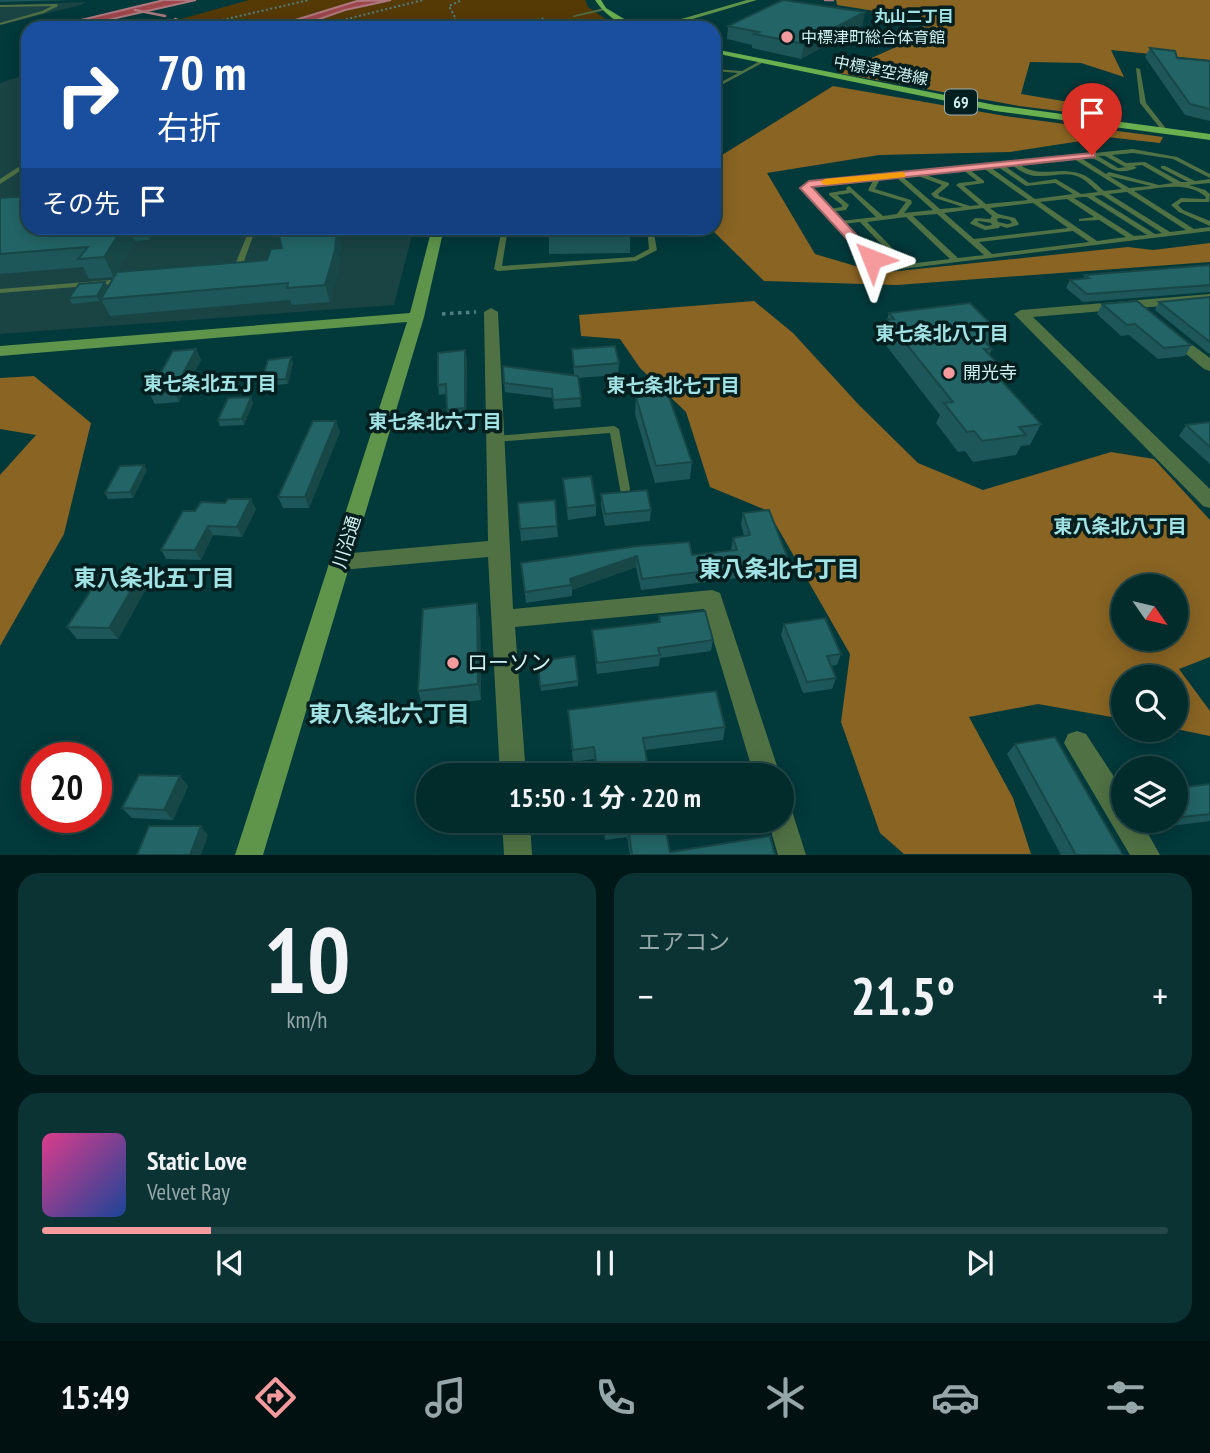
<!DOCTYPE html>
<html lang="ja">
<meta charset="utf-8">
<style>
body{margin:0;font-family:"PT Sans Narrow","Noto Sans JP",sans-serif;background:#0c3334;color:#f1f3f6;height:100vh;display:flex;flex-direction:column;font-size:26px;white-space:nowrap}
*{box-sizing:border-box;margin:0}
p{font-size:23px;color:#96a7a9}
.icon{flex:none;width:38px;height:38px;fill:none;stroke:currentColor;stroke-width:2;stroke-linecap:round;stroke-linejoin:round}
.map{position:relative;height:855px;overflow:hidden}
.sheet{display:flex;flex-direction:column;gap:18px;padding:18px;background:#011818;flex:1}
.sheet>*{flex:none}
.banner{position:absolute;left:21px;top:21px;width:700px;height:214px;border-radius:21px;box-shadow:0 4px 18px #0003,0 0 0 2px #234748;background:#1a4fa0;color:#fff;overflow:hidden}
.needle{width:46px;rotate:124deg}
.buttons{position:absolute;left:1111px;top:574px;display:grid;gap:14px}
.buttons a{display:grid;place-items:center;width:77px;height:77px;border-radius:50%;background:#022b2c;box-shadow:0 4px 18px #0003,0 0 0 2px #234748;font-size:35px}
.speed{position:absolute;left:21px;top:742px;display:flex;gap:14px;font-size:35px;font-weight:700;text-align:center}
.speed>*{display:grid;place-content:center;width:91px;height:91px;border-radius:50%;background:#022b2c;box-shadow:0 4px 18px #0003,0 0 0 2px #234748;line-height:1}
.speed .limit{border:10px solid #d22;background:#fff;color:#111}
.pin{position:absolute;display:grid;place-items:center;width:60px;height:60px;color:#fff;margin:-72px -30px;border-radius:50% 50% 50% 0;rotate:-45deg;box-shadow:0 0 7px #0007}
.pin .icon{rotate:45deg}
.me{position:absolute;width:77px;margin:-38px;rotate:315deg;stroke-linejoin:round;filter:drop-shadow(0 0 5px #0008)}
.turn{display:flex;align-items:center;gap:24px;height:147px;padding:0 21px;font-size:32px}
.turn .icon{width:91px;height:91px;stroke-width:2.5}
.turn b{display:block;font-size:49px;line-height:60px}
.then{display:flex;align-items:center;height:66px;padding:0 21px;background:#0003;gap:14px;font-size:26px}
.big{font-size:52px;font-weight:700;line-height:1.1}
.sheet .card{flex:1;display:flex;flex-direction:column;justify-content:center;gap:10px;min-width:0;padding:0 24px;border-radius:21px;background:#0c3334}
.sheet .dial{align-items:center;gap:0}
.dial b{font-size:91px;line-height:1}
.song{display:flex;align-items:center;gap:21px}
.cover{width:84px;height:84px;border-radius:10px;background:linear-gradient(135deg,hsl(330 70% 55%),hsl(220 70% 35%))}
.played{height:7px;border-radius:4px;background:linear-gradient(90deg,#f59b9d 15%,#234748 15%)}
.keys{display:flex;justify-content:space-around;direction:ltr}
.heat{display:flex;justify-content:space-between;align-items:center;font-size:38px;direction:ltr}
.sheet .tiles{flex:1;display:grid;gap:18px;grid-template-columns:1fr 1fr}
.card:last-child{grid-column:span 2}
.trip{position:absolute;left:416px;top:763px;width:378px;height:70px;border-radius:35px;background:#022b2c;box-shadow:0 4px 18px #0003,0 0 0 2px #234748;font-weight:700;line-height:70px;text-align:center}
.tab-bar{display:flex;height:112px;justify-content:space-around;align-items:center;background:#011112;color:#96a7a9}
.tab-bar .icon{width:49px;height:49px}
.tab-bar .current{color:#f59b9d}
.tab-bar b{font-size:32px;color:#f1f3f6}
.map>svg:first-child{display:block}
.built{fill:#1a4344}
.green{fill:#553a05}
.forest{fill:#896423;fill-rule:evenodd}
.water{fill:#9d464c;stroke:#ad797e;stroke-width:2}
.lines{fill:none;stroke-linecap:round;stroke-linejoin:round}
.stream{stroke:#ad797e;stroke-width:2.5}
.path-far1{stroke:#528082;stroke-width:2;stroke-dasharray:2 2.5;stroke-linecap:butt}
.path{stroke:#528082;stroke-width:3.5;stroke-dasharray:3.5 4.5;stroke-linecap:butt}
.lane{fill:#507144;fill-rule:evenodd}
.street{fill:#507144;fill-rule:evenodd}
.secondary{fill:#5f954b;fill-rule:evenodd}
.primary{fill:#6ab04f;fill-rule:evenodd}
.wall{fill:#1e5759}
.shaded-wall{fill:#184748}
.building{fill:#236567;stroke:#184748;stroke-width:2}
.route{fill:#f59b9d;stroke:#9f6566;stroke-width:2}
.slow{fill:#f59e0b}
.poi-dot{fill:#f59b9d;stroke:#031e1e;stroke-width:2.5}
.labels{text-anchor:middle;stroke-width:7;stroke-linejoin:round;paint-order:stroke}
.far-neighbourhood-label{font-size:16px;font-weight:bold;fill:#a1e2e4;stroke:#031e1e}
.far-poi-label{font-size:16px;fill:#d1f0f1;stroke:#031e1e;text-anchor:start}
.far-street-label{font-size:16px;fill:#d1f0f1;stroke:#031e1e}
.shield{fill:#031e1e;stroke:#93b1b2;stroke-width:2}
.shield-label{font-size:16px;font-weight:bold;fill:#d1f0f1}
.poi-label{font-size:18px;fill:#d1f0f1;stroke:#031e1e;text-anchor:start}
.street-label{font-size:18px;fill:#d1f0f1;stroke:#031e1e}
.neighbourhood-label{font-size:19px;font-weight:bold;fill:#a1e2e4;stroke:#031e1e}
.near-poi-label{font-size:21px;fill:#d1f0f1;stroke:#031e1e;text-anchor:start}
.near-neighbourhood-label{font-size:23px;font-weight:bold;fill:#a1e2e4;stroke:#031e1e}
</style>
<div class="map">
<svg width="1210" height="855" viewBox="0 0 1210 855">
<rect width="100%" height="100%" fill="#02393b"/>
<path class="built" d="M 86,2 L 81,5 L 0,25 L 0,5 Z
M 28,74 L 28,228 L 414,228 L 394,305 L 0,334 L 0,83 Z"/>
<path class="green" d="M 249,0 L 585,0 L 588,7 L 619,28 L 149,28 Z"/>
<path class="forest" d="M 836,0 L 1210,0 L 1210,60 L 1111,50 L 1124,77 L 1081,63 L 1030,62 L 1021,94 L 1069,102 L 1075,113 L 1019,106 L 838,73 L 896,47 L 931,20 L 837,5 Z
M 833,86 L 1005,116 L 1163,137 L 1160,143 L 1107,137 L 1010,152 L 879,155 L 767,173 L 815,254 L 879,273 L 1128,247 L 1153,250 L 1210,243 L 1210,262 L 897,285 L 764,281 L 710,228 L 714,228 L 714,160 Z
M 754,301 L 793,333 L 859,405 L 918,463 L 983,490 L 1111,452 L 1154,459 L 1210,520 L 1210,657 L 1179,669 L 1210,711 L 1210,736 L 1176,729 L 1176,677 L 1124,677 L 1123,719 L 1038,704 L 969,717 L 1013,798 L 1031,854 L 904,854 L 880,833 L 841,722 L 850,654 L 768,511 L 710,487 L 686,412 L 640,368 L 620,339 L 581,336 L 579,315 ZM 1124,586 L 1176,586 L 1176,639 L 1124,639 Z
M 34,376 L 91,423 L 64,534 L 0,646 L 0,475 L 36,435 L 0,429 L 0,378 Z"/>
<path class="water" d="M 164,0 L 196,0 L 72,28 L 48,28 Z
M 391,0 L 345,10 L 294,28 L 216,28 L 292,21 L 357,1 Z"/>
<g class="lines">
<path class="stream" d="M 825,0 L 833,0
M 135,10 L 165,16
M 175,19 L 196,28"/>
<path class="path-far1" d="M 350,20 L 388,28
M 187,28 L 309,0
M 311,28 L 423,0
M 438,28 L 456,19 L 449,6 L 462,0
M 502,28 L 546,18"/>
<path class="path" d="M 442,314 L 476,312"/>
<path class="lane" d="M 57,4 L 58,6 L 44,13 L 0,25 L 0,23 L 42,11 L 52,6 L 0,7 L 0,5 Z
M 604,8 L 605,10 L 574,17 L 572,16 Z
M 760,61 L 764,62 L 714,89 L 714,86 L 738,73 L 714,71 L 714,69 L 742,71 Z
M 1136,68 L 1140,69 L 1146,103 L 1168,131 L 1168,133 L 1164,133 L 1140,103 Z
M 1133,149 L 1177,157 L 1210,174 L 1210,178 L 1173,159 L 1133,153 L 1112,155 L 1126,163 L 1145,162 L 1181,182 L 1188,182 L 1161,168 L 1161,166 L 1165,166 L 1195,181 L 1210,179 L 1210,183 L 1189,185 L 1205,190 L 1210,194 L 1209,202 L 1182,202 L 1178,205 L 1183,210 L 1210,221 L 1210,226 L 1179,212 L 1171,205 L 1181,198 L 1205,199 L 1206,197 C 1187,180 1158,189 1134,191 L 1194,229 L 1210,227 L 1210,231 L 893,270 L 869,261 L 837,225 L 834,224 L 834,222 L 803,188 L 809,182 ZM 1098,156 L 1105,156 L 1125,167 L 1142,165 L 1173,183 L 1159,185 L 1109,172 L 1106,174 L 1081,158 C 1106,155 1107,180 1137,168 L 1134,166 L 1118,168 ZM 1074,159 L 1122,189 L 1104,191 C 1097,185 1090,177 1081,174 C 1057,165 1041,180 1019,164 ZM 1012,165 C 1020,171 1028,176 1038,176 C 1052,177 1066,171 1079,177 C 1086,180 1092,187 1098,192 L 1081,194 L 1056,179 L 1029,183 L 1005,166 ZM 990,167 L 998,167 L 1026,186 L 1055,183 L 1073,194 L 1035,199 ZM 983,168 L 1028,200 L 986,204 L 964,186 L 984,183 L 984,181 L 969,169 ZM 963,170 L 977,181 L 959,183 L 956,185 L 979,205 L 970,206 L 939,196 L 938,194 L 949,185 L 949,183 L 923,174 ZM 923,174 L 920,176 L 921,177 L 942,185 L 931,194 L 935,198 L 963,207 L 940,209 L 902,176 ZM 1109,176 L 1151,186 L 1129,188 ZM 896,177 L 933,210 L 904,213 L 912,203 L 911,200 L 875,189 L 880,179 ZM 874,179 L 868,190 L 869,191 L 906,202 L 897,214 L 883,216 L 849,186 L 846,188 L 847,190 L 829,193 L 829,195 L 842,205 L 842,207 L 829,209 L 809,188 L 811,186 ZM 1127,192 L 1186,230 L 1170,232 L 1109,194 ZM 851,193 L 876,217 L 840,221 L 832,212 L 846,210 L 849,205 L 837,195 ZM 1102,195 L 1162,233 L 1155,234 L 1094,196 ZM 1082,197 L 1087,197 L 1147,235 L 1134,236 L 1074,198 ZM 1067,199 L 1094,217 L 1079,219 L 1079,221 L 1099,220 L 1126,237 L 1097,241 L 1040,202 ZM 1033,203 L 1068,228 L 974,239 L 944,213 L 983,208 L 992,216 L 990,219 L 975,218 L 970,223 L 971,224 L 985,230 L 999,228 L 1000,226 L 1007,228 L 1018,225 L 1019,224 L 1015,218 L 998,214 L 990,208 ZM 937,214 L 984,255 L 958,258 L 913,216 ZM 906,217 L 950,259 L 908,264 L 867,222 ZM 1000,218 L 1010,220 L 1012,223 L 1007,224 L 998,222 L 997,219 ZM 979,221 L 991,223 L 992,225 L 986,226 L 977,222 ZM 860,222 L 901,265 C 876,268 858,240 843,224 ZM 1073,231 L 1089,242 L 992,254 L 979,242 Z
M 28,161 L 28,166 L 0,184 L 0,179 Z
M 250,228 L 256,228 L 240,272 L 236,274 L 233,274 L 232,272 Z
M 502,228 L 508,228 L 502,266 L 634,257 L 649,249 L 647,228 L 653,228 L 657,250 L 636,261 L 498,271 L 494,269 Z
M 123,279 L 127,281 L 126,283 L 0,293 L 0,289 Z
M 614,426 L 619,429 L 630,489 L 629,492 L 621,492 L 620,489 L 610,433 L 495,442 L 490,439 L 495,436 Z"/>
<path class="street" d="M 1210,294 L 1210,302 L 1033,317 L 1210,489 L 1210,508 L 1203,506 L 1014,314 L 1021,310 Z
M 491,308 L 498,312 L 513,609 L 712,590 L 720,593 L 780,775 L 754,775 L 704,609 L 515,627 L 526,775 L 500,775 L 488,557 L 341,570 L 334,568 L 331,562 L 334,556 L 341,554 L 488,541 L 484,312 Z
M 1171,329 L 1210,358 L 1210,371 L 1204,369 L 1166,337 L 1163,334 L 1166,331 Z
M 1077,731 L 1086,734 L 1124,792 L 1124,821 L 1141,821 L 1160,855 L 1130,855 L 1064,743 L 1068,734 Z
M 782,807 L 792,811 L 806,855 L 778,855 L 768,821 L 782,821 Z
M 502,821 L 530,821 L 532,855 L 504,855 Z"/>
<path class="secondary" d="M 747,0 L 757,0 L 662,28 L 650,28 Z
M 432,228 L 444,228 L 424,317 L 263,855 L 235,855 L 407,322 L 0,356 L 0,346 L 410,313 Z"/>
<path class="primary" d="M 595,0 L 601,0 L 606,8 L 639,28 C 622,28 604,14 595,0 Z
M 714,49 L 995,105 L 1210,134 L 1210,140 L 995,111 L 714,53 Z"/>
</g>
<path class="wall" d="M 0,0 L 74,0 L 0,2 Z
M 863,25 L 801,59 L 752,48 L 752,45 L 727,39 L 728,26 Z
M 1150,48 L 1177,58 L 1210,61 L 1210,121 L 1185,115 L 1145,57 Z
M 0,198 L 28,228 L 231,228 L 228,234 L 191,237 L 188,229 L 155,231 L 150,240 L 135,241 L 114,277 L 89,279 L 83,267 L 0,274 Z
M 337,228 L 341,242 L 339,267 L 330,302 L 292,305 L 290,300 L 110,316 L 101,299 L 267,260 L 282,248 Z
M 549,228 L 643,228 L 643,232 L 630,232 L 630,253 L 549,254 Z
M 1210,265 L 1210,292 L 1083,302 L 1066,288 L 1070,280 L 1083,279 L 1085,275 Z
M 108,287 L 99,301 L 72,304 L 69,298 Z
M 1210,297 L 1210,353 L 1208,353 L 1155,310 L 1159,302 Z
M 1102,304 L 1191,345 L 1185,356 L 1158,359 L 1129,335 L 1121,336 L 1097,314 Z
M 889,313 L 996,329 L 989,346 L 992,349 L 989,355 L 999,365 L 997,371 L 1003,378 L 1002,381 L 1041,424 L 1030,445 L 1021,446 L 1016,455 L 973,462 L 965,451 L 958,452 L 936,423 L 940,415 L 881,339 Z
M 196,349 L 201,360 L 179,402 L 155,404 L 149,393 Z
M 572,349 L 619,363 L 618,375 L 578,378 L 581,407 L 554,409 L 553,398 L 505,392 L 504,383 L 574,375 Z
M 465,350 L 467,360 L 466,418 L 449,420 L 447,410 L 447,394 L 439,395 L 438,385 Z
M 293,363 L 288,384 L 264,386 L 262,380 Z
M 251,397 L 253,403 L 244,425 L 220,426 L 218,420 Z
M 636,397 L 692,462 L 690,479 L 655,483 L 635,414 Z
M 336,421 L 340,432 L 309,508 L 283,508 L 278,497 Z
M 1210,422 L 1210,464 L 1179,436 L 1186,425 Z
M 147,470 L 133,498 L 108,499 L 105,493 Z
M 563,479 L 596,505 L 596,516 L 568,520 Z
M 601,494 L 651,510 L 650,521 L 605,526 L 601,505 Z
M 555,500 L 558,537 L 521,541 L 518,503 Z
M 256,509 L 242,537 L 213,535 L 201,560 L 166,559 L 161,550 L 195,511 Z
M 743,513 L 789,561 L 786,572 L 641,590 L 636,567 L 572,590 L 572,596 L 526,603 L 521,563 L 692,555 L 731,550 L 733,538 L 744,536 L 741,524 Z
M 140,575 L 147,587 L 118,639 L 77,639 L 67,627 Z
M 659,616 L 713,640 L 711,651 L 660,658 L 659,666 L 597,674 L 593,641 L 592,630 L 658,622 Z
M 480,619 L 481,700 L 423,707 L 418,691 Z
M 784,624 L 841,654 L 837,665 L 831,666 L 836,678 L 832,689 L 803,693 L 781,635 Z
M 538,661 L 578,681 L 578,686 L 541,691 Z
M 568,710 L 725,727 L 723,740 L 645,750 L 649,773 L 655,775 L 596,775 L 594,759 L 573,762 Z
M 1015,744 L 1123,855 L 1061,855 L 1007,754 Z
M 180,776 L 188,786 L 173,820 L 132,818 L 122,808 Z
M 1176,783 L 1186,787 L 1210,784 L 1210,821 L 1171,826 L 1168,821 L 1176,821 Z
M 603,821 L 664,821 L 670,852 L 775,855 L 630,855 L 627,837 L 605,840 Z"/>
<path class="shaded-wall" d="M 865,12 L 863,25 L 801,59 L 804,44 Z
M 123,228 L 128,228 L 135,241 L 114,277 L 104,257 Z
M 144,228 L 153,228 L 155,231 L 150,240 Z
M 226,228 L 231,228 L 228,234 Z
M 337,228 L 341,242 L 339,267 L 330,302 L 325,285 Z
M 105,282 L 108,287 L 99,301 L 97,296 Z
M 196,349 L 201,360 L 179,402 L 174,391 Z
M 465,350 L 467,360 L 466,418 L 465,408 Z
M 291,357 L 293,363 L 288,384 L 286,379 Z
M 251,397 L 253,403 L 244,425 L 242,419 Z
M 336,421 L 340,432 L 309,508 L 305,497 Z
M 144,465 L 147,470 L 133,498 L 130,492 Z
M 251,499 L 256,509 L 242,537 L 237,527 Z
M 208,526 L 213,535 L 201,560 L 195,550 Z
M 637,556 L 636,567 L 572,590 L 570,579 Z
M 140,575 L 147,587 L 118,639 L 109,628 Z
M 477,603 L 480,619 L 481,700 L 478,684 Z
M 180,776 L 188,786 L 173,820 L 164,810 Z
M 201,826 L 208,835 L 201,855 L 190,855 Z"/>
<path class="building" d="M 783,0 L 865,12 L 804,44 L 754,34 L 759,32 L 728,26 Z
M 1150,48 L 1175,51 L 1177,58 L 1210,61 L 1210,109 L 1190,104 Z
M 28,196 L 28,228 L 123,228 L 104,257 L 78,259 L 88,247 L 0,254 L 0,198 Z
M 277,228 L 337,228 L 335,250 L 325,285 L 287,288 L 288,283 L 101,299 L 117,272 L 267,260 L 271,249 L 282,248 Z
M 549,228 L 630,228 L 630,233 L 548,234 Z
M 1210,265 L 1210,285 L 1087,294 L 1070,280 L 1089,278 L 1085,275 Z
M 105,282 L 97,296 L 69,298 L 79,284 Z
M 1210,297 L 1210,342 L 1159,302 Z
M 1137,301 L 1191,345 L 1164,348 L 1135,324 L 1127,325 L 1102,304 Z
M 970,303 L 996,329 L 976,332 L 992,349 L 984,349 L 999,365 L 992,366 L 1003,378 L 999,378 L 1041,424 L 1019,427 L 1026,435 L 982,441 L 974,431 L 967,432 L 944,403 L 953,402 L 887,320 L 894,319 L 889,313 Z
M 615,346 L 619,363 L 574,367 L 572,349 Z
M 196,349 L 174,391 L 149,393 L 173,351 Z
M 465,350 L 465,408 L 447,410 L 446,384 L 438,385 L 438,353 Z
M 291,357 L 286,379 L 262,380 L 268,360 Z
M 503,366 L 578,376 L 581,398 L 553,400 L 552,389 L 504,383 Z
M 668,394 L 692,462 L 656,466 L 636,397 Z
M 251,397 L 242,419 L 218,420 L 228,398 Z
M 313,421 L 336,421 L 305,497 L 278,497 Z
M 1210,422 L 1210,447 L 1186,425 Z
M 144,465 L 130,492 L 105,493 L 120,466 Z
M 591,476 L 596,505 L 567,508 L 563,479 Z
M 647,490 L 651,510 L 605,514 L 601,494 Z
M 228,499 L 251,499 L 237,527 L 208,526 L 195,550 L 161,550 L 183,511 L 195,511 L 201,502 L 225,503 Z
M 555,500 L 557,526 L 520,529 L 518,503 Z
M 769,510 L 789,561 L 642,579 L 637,556 L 570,579 L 571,585 L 525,592 L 521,563 L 638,546 L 689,542 L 692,555 L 737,550 L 733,538 L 750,535 L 743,513 Z
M 101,575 L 140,575 L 109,628 L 67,627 Z
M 477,603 L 478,684 L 418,691 L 423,609 Z
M 705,611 L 713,640 L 658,648 L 660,655 L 597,663 L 592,630 L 660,622 L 659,616 Z
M 825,618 L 841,654 L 827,656 L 836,678 L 807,682 L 784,624 Z
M 575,656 L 578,681 L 540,686 L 538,661 Z
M 716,691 L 725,727 L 643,738 L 649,773 L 655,772 L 655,775 L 598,775 L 594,747 L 573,750 L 568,710 Z
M 1055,737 L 1123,855 L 1076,855 L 1015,744 Z
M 139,775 L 180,776 L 164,810 L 122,808 Z
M 1183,782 L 1186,787 L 1210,784 L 1210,814 L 1182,817 L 1176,808 L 1176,783 Z
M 604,821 L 664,821 L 670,852 L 770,836 L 775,855 L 632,855 L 628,826 L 605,829 Z
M 149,826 L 201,826 L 190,855 L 137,855 Z"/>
<path class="route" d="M 1092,153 L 1095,153 L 1095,157 L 812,187 L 877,257 L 877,262 L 868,262 L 800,188 L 809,181 Z"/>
<path class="slow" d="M 902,172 L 905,173 L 905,177 L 825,185 L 820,182 L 825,179 Z"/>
<g class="poi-dot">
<circle cx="787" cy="37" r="7"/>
<circle cx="949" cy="373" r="7"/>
<circle cx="453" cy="663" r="7"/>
</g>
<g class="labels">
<g class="far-neighbourhood-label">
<text x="914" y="22">丸山二丁目</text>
</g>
<g class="far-poi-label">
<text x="801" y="43">中標津町総合体育館</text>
</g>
<g class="far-street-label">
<text transform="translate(881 70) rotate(11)" y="6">中標津空港線</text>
</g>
<rect class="shield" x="945" y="89.5" width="32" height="25" rx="5"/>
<g class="shield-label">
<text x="961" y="108">69</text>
</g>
<g class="poi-label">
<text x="963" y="379">開光寺</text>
</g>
<g class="street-label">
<text transform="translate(347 542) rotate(-73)" y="6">川沿通</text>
</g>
<g class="neighbourhood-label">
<text x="942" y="340">東七条北八丁目</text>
<text x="210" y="390">東七条北五丁目</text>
<text x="673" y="392">東七条北七丁目</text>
<text x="435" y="428">東七条北六丁目</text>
<text x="1120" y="533">東八条北八丁目</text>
</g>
<g class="near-poi-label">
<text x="467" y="670">ローソン</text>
</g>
<g class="near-neighbourhood-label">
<text x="779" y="577">東八条北七丁目</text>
<text x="154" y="586">東八条北五丁目</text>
<text x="389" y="722">東八条北六丁目</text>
</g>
</g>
</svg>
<div class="buttons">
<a><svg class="needle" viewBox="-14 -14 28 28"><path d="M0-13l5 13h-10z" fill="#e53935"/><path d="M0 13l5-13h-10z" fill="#96a7a9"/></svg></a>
<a><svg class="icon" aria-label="search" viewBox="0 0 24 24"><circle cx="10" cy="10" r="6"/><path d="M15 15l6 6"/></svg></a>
<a><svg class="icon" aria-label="layers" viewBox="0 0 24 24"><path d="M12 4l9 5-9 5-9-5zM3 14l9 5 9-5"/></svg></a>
</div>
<div class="speed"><div class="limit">20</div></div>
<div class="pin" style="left:1092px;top:155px;background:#d93025"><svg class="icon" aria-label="arrive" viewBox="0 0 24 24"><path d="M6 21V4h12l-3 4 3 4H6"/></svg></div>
<svg class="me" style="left:872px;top:259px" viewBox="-20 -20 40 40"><path d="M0-17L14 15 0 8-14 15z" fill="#f59b9d" stroke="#fff" stroke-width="4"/></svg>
<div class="trip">15:50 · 1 分 · 220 m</div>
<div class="banner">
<div class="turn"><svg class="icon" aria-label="right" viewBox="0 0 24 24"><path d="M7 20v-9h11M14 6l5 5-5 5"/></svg><div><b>70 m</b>右折</div></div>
<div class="then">その先<svg class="icon" aria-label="arrive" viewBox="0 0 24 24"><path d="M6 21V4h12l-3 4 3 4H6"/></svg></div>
</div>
</div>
<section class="sheet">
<div class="tiles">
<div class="card dial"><b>10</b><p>km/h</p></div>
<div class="card"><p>エアコン</p>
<div class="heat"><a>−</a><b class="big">21.5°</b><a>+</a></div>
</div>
<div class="card">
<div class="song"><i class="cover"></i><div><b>Static Love</b><p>Velvet Ray</p></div></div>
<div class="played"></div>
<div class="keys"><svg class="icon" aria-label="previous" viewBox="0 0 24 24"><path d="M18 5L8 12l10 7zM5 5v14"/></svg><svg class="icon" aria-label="pause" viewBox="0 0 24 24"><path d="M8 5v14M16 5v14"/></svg><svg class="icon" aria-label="next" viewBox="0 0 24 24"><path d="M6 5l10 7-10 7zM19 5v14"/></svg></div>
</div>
</div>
</section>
<nav class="tab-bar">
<b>15:49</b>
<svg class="icon current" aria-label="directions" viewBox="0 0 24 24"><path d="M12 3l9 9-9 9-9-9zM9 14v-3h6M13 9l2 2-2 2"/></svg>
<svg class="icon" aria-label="music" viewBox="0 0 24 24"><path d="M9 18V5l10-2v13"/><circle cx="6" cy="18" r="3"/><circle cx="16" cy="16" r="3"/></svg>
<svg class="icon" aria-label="phone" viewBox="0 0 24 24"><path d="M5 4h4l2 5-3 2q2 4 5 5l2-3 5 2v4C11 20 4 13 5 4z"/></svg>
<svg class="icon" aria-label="climate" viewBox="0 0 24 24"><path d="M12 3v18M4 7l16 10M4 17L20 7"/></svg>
<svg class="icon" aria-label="car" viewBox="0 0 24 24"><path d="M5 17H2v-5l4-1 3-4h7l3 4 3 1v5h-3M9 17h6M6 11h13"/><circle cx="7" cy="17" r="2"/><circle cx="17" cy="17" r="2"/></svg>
<svg class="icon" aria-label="filters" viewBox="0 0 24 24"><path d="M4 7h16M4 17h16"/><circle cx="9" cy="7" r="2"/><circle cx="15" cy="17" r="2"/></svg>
</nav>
